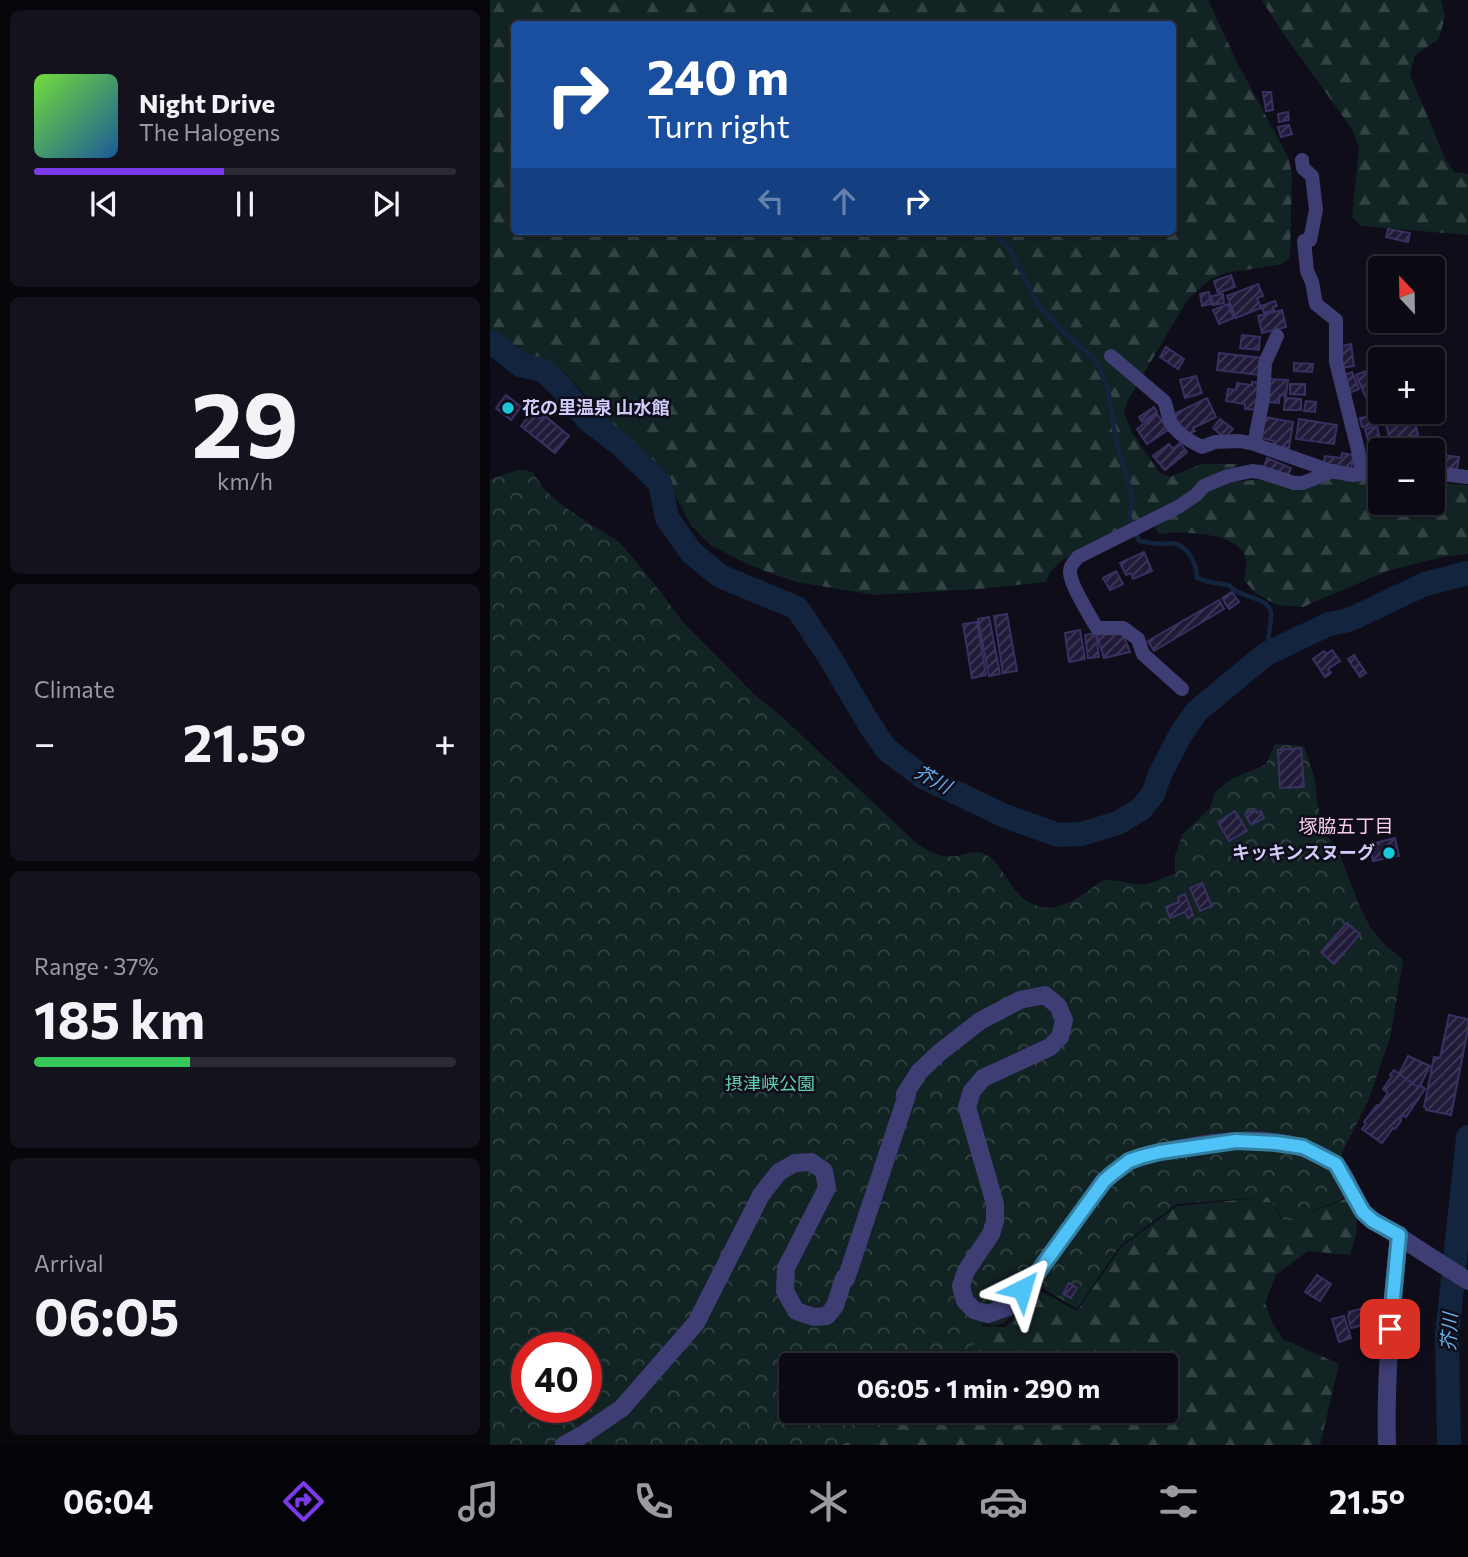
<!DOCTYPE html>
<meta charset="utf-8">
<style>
body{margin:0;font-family:Commissioner,"Noto Sans JP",sans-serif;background:#14131d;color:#f1f3f6;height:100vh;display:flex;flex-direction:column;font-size:26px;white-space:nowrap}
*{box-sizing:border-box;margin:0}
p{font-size:23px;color:#9a9aa0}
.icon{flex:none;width:38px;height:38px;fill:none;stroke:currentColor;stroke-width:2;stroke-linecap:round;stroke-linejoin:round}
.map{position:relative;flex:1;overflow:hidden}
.panel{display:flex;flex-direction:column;gap:10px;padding:10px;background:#06060b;width:490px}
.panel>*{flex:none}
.guide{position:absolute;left:21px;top:21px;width:665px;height:214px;border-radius:7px;box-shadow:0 2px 5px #0004,0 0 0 2px #2b2b34;background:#1a4fa0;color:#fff;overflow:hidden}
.needle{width:46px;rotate:338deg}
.controls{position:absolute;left:878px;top:256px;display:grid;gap:14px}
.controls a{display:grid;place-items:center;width:77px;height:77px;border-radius:7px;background:#0b0a14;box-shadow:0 2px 5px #0004,0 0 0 2px #2b2b34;font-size:35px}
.speed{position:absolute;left:21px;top:1332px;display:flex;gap:14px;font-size:35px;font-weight:700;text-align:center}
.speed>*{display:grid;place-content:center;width:91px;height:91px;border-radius:50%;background:#0b0a14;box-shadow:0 2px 5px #0004,0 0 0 2px #2b2b34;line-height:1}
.speed .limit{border:10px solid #d22;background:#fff;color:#111}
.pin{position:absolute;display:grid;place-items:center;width:60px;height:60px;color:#fff;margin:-30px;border-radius:14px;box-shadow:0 4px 10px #0006}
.me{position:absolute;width:77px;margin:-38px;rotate:40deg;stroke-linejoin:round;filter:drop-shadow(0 0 5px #0008)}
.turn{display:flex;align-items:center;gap:24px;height:147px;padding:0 21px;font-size:32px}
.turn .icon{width:91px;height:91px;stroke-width:2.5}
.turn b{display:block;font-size:49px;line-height:60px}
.lanes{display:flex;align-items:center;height:66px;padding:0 21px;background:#0003;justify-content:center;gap:35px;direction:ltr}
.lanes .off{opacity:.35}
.big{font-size:52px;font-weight:700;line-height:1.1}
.panel .card{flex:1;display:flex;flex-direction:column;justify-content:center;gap:10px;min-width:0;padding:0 24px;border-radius:10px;background:#14131d}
.panel .dial{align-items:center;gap:0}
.dial b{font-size:91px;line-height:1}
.song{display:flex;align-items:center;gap:21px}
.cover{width:84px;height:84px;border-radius:10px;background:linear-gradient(135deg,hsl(100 70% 55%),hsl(210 70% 35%))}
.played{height:7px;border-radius:4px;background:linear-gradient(90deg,#7c3aed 45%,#2b2b34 45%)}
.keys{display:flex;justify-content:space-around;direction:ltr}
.heat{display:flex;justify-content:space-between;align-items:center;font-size:38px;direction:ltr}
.charge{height:10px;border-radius:5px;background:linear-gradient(90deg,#34c759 37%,#2b2b34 0)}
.trip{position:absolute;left:289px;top:1353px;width:399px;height:70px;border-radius:7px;background:#0b0a14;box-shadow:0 2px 5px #0004,0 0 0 2px #2b2b34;font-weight:700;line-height:70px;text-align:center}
.dock{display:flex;height:112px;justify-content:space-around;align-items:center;background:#040408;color:#9a9aa0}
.dock .icon{width:49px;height:49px}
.dock .current{color:#7c3aed}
.dock b{font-size:32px;color:#f1f3f6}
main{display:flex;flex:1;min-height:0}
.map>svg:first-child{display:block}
.forest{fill:url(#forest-firs);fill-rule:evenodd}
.park{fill:url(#park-crowns);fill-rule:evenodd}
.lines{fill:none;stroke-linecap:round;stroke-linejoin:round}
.stream{stroke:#12243e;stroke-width:4.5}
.river{stroke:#12243e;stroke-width:24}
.building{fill:url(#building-hatch);stroke:#393062;stroke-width:2}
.minor{stroke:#3e3d74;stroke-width:14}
.tertiary{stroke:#3e3d74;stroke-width:18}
.route-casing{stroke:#337fa1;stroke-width:18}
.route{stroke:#4fc3f7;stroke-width:12}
.poi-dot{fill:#19c8d8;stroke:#0f0d1a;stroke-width:2.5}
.labels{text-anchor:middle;stroke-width:5;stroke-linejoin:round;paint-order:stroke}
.poi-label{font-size:18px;font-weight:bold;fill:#d0ccf9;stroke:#0f0d1a;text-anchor:start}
.park-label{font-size:18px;fill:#61cfb2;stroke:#0f0d1a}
.water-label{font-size:19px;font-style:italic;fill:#66b1ed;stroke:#0f0d1a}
.neighbourhood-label{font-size:19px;fill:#f9ceea;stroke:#0f0d1a}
</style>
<main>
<section class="panel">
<div class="card">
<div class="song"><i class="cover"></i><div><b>Night Drive</b><p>The Halogens</p></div></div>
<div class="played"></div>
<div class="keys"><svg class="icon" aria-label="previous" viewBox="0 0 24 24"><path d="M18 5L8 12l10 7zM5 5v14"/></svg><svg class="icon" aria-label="pause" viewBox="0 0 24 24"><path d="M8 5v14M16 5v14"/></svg><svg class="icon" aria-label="next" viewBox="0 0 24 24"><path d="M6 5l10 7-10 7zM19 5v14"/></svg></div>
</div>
<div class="card dial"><b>29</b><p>km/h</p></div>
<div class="card"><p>Climate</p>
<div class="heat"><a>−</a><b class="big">21.5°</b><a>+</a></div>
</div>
<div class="card"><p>Range · 37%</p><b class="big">185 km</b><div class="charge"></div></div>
<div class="card"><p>Arrival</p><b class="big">06:05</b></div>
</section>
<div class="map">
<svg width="978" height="1445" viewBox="0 0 978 1445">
<defs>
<pattern id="forest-firs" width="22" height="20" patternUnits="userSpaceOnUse" patternTransform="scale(1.75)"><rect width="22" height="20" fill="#112322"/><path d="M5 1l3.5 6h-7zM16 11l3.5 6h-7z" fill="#334243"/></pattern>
<pattern id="park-crowns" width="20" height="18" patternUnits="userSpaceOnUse" patternTransform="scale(1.75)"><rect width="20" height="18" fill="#112322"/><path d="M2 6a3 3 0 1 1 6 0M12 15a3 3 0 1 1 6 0" fill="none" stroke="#334243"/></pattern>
<pattern id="building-hatch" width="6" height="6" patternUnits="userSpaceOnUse" patternTransform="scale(1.75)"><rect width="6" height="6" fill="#211b39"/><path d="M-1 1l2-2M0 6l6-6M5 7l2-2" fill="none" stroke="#403b56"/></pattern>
</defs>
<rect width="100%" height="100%" fill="#0f0d1a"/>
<path class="forest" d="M 0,0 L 718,0 L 747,62 L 798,157 L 802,174 L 800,258 L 792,264 L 737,273 L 721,279 L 698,299 L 638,400 L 634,412 L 641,431 L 669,472 L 680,477 L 711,464 L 749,464 L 659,518 L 572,560 L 561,571 L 556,582 L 488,589 L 386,595 L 306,582 L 259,565 L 222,546 L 201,526 L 175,475 L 120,423 L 77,375 L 62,363 L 34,356 L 0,334 ZM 24,24 L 682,24 L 682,231 L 24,231 Z
M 772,0 L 951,0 L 955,16 L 949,39 L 925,55 L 920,75 L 955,158 L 964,172 L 978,174 L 978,235 L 871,226 L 862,217 L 869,148 L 862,129 L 792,32 Z
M 854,476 L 891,477 L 891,502 L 943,502 L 944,483 L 978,485 L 978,554 L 952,557 L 897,571 L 813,607 L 787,605 L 765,593 L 754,580 C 756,570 759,561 753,552 C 741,532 690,531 669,534 L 665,527 L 711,499 L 723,488 L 741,482 L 775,479 L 839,479 Z
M 778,1197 L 794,1222 L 858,1198 C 870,1224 869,1228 860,1255 L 818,1251 L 786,1275 L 775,1303 L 782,1322 L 793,1339 L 849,1364 L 830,1445 L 101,1445 L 190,1365 L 475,1326 L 516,1327 L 549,1290 L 587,1311 L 632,1246 L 687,1206 ZM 301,1365 L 676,1365 L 676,1410 L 301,1410 Z"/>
<path class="park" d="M 29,470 L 35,470 L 43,473 L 54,489 L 72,505 L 95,521 L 125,539 L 133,546 L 173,595 L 192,621 L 264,694 L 290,715 L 423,840 C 439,853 451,859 471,855 C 478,853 486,851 492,853 C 509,858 520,889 535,900 C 556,914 575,906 594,894 C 600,890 606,884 612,881 C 623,877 642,886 655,884 C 665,883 675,877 685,873 L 685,855 L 693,834 L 720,808 L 725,792 L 740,780 L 776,764 L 785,744 L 814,746 L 825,779 L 827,801 L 834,833 L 846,845 L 870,907 L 880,927 L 895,945 L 913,960 L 900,1038 L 878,1101 L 853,1151 L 847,1173 L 857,1197 L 795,1222 L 778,1197 L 687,1204 L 630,1246 L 587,1309 L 549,1286 C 538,1297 521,1324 505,1325 C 501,1325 497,1324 493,1323 L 481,1351 L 467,1365 L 301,1365 L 301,1410 L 417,1411 L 389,1427 L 352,1445 L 0,1445 L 0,479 ZM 37,1348 L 96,1348 L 96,1407 L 37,1407 Z"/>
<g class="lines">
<path class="stream" d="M 501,231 L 519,248 L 548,305 L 578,336 L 600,355 L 609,367 L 618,389 L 626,441 L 642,495 L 642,503 L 639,516 L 649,541 C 656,542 664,544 672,544 C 674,544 681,543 683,543 C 698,546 707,564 707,578 L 719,582 L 739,585 C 747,598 779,596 781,613 C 782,622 777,643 776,654"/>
<path class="river" d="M 0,341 L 30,365 L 53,370 L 72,388 L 98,420 L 131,445 L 170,483 L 177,518 L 201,552 L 230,576 L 307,608 L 339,656 L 379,724 L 397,750 L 433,777 L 515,816 L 568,835 L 591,834 L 628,823 L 651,809 L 663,794 L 670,774 L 692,732 L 707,711 L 776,654 L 839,624 L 859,620 L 935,584 L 978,573
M 959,1445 L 957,1335 L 978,1137"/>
</g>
<path class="building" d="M 773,92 L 781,92 L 783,110 L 776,111 Z
M 798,112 L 799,120 L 789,122 L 788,114 Z
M 799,125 L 802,134 L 791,137 L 788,127 Z
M 898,229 L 920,233 L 918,242 L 896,237 Z
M 741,275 L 745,287 L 728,293 L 724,281 Z
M 768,284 L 773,296 L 767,298 L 771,308 L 746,318 L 737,296 Z
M 719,292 L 721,304 L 712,306 L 710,294 Z
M 733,294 L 734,303 L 723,305 L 721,296 Z
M 785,301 L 787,306 L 783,307 L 784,310 L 774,313 L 771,306 Z
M 738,304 L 744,318 L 729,324 L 723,310 Z
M 792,310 L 796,327 L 772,333 L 768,316 Z
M 752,335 L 770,337 L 769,350 L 750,348 Z
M 861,344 L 864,366 L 851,368 L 852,346 Z
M 676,347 L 694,359 L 688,369 L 670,357 Z
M 729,353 L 772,358 L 770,375 L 727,370 Z
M 804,363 L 823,364 L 822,372 L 804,371 Z
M 883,368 L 884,371 L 891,368 L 891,396 L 878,402 L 866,375 Z
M 862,372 L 869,389 L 859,393 L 852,376 Z
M 706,376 L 712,393 L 695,398 L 690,380 Z
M 777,379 L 798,380 L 796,396 L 790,395 L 789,403 L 775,402 Z
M 762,382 L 771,383 L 767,410 L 755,409 L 755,404 L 736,401 L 738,389 L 746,390 L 747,383 L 762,385 Z
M 800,384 L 815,384 L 815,395 L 800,394 Z
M 16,395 L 31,407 L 21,420 L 6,408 Z
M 717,398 L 726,417 L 703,428 L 705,431 L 695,435 L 680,416 Z
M 795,398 L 811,399 L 811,410 L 794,410 Z
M 816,401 L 826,402 L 825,412 L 814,411 Z
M 664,407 L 667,412 L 652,422 L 649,417 Z
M 42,412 L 51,419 L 54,415 L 79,436 L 65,453 L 31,426 Z
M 923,413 L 928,435 L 900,441 L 895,419 Z
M 667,414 L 678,430 L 657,444 L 647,429 Z
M 887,415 L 889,423 L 872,427 L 870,418 Z
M 775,417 L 803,422 L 799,448 L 783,445 L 784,441 L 771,438 Z
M 730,419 L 743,429 L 735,438 L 723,428 Z
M 809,419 L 847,425 L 844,444 L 806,439 Z
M 887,426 L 891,444 L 880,447 L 875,429 Z
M 690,443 L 697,452 L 675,470 L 663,456 L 679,444 L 683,449 Z
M 852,453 L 863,455 L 861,471 L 833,467 L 835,456 L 851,458 Z
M 949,455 L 969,457 L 967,469 L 947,467 Z
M 777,458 L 801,468 L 797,478 L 773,469 Z
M 654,552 L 662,571 L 643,579 L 641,573 L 636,575 L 630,563 Z
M 626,571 L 633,584 L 620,590 L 613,578 Z
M 742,592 L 749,602 L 739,609 L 732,598 Z
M 729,600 L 734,609 L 664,651 L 658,641 Z
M 517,614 L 527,671 L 513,673 L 504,616 Z
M 499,617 L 510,674 L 499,676 L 488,619 Z
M 487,622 L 496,675 L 482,678 L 473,624 Z
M 631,629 L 640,652 L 614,658 L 607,635 Z
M 590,630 L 595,659 L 579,662 L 575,633 Z
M 606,633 L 609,657 L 598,658 L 595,635 Z
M 842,650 L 850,661 L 838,669 L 841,673 L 835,677 L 823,659 L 834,651 L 836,654 Z
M 864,655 L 876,673 L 870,677 L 858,659 Z
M 811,748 L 814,787 L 790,788 L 788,750 Z
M 765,809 L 767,813 L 771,811 L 774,818 L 761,825 L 755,814 Z
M 745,811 L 757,831 L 739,841 L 728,822 Z
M 905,838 L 909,856 L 883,861 L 880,844 Z
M 787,850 L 792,857 L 784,862 L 779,855 Z
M 712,883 L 722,906 L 710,911 L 700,888 Z
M 695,894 L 703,915 L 698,918 L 695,912 L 680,918 L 676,907 L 689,902 L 688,897 Z
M 857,923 L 870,934 L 844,964 L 831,952 Z
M 959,1015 L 978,1019 L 978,1029 L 961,1115 L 936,1110 L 936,1108 L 934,1107 L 944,1057 L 950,1058 Z
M 918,1056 L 940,1066 L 930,1086 L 928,1087 L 909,1074 Z
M 904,1070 L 928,1087 L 930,1085 L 935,1089 L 916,1117 L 913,1115 L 910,1120 L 911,1121 L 905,1129 L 903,1128 L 892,1143 L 872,1129 L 876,1124 L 874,1122 L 887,1105 L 889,1106 L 898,1093 L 893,1089 L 902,1076 L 900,1075 Z
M 827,1275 L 841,1284 L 830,1301 L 815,1292 Z
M 579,1283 L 587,1288 L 581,1298 L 573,1294 Z
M 874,1308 L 878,1324 L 861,1328 L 858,1316 L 859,1315 L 859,1312 Z
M 854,1316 L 861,1338 L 849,1342 L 842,1319 Z"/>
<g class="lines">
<path class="minor" d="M 812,160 L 813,168 L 822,176 L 826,210 L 820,240 L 814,241 L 817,271 L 822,282 L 826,304 L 846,320 L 846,362 L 868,450 L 872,474
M 621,356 L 674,401 C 677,407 677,412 679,418 C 683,432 700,441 712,447 L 725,442 L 750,441 L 764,444 L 841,471 L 863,475 L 891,472
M 764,444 L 773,399 L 775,363 L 787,336
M 943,473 L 978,477
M 692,689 L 653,654 L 648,639 L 633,628 L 607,628 C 600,616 579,583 580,571 C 580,565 585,561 588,557 L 688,507 L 706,495 L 714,486 L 738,476 L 762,471 L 770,472 L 804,483 L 813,483 L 843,471"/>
<path class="tertiary" d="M 74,1445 L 94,1434 L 132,1408 L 206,1323 L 271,1195 L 289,1172 L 305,1163 L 321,1162 L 334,1171 L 337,1188 L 296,1268 L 295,1291 L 306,1311 L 324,1317 L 337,1316 L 345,1306 L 354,1278 L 356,1279 L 417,1095 L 415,1094 L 429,1072 L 449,1053 L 490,1021 L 530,1000 L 555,995 L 568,1006 L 574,1020 L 570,1037 L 560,1047 L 493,1078 L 482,1091 L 477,1107 L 505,1204 L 505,1221 L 501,1234 L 476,1271 L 471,1286 L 475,1301 L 484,1310 L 498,1314 L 517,1307 L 548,1272 L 614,1181 L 622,1174 L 640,1161 L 660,1154 C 713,1143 784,1129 834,1157 C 838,1160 844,1162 847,1166 C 860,1181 863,1202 877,1216 L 978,1281
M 897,1445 C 895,1374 902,1305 909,1235"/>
</g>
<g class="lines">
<g class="route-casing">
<path id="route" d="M 532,1289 L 548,1272 L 614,1181 L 622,1174 L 639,1161 L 650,1157 L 670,1152 L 746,1141 L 786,1143 L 813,1147 L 846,1164 L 873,1212 L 883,1221 L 909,1235 L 900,1329"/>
</g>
<use href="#route" class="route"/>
</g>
<g class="poi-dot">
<circle cx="18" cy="408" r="7"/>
<circle cx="899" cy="853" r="7"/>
</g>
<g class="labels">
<g class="poi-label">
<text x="32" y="414">花の里温泉 山水館</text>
<text x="885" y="859" text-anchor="end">キッキンスヌーグ</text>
</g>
<g class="park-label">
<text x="280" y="1090">摂津峡公園</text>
</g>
<g class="water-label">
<text transform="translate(443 779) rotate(28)" y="7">芥川</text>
<text transform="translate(959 1332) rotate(-87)" y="7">芥川</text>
</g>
<g class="neighbourhood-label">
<text x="856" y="833">塚脇五丁目</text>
</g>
</g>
</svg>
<div class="controls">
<a><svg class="needle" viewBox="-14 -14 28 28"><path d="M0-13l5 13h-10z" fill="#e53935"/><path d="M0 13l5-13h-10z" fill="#9a9aa0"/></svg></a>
<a>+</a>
<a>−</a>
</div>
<div class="speed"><div class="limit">40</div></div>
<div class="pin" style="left:900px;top:1329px;background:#d93025"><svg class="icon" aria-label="arrive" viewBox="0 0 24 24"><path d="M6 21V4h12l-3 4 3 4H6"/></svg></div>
<svg class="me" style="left:532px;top:1289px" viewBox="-20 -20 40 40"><path d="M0-17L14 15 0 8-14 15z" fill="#4fc3f7" stroke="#fff" stroke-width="4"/></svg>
<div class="trip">06:05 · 1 min · 290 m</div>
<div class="guide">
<div class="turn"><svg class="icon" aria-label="right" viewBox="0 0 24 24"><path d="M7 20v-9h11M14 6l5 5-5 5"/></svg><div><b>240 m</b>Turn right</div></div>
<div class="lanes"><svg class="icon off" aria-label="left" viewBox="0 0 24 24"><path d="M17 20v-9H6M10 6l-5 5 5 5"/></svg><svg class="icon off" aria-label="ahead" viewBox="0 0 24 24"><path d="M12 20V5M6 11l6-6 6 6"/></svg><svg class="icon" aria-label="right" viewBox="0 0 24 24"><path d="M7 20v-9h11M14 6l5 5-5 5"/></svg></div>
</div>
</div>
</main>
<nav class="dock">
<b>06:04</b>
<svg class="icon current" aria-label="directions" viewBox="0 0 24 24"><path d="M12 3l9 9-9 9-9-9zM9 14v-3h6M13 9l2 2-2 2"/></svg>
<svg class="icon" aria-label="music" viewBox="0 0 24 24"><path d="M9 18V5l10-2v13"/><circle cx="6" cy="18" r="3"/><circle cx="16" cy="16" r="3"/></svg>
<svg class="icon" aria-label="phone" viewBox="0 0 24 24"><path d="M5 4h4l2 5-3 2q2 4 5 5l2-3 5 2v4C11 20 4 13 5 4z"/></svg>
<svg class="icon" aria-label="climate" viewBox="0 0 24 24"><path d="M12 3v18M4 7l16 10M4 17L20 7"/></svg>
<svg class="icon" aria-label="car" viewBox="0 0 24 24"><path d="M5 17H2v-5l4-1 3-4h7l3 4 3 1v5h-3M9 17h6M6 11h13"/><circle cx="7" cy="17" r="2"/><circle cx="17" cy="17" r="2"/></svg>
<svg class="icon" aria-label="filters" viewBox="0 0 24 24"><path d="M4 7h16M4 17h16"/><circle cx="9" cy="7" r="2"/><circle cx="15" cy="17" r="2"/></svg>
<b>21.5°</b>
</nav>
